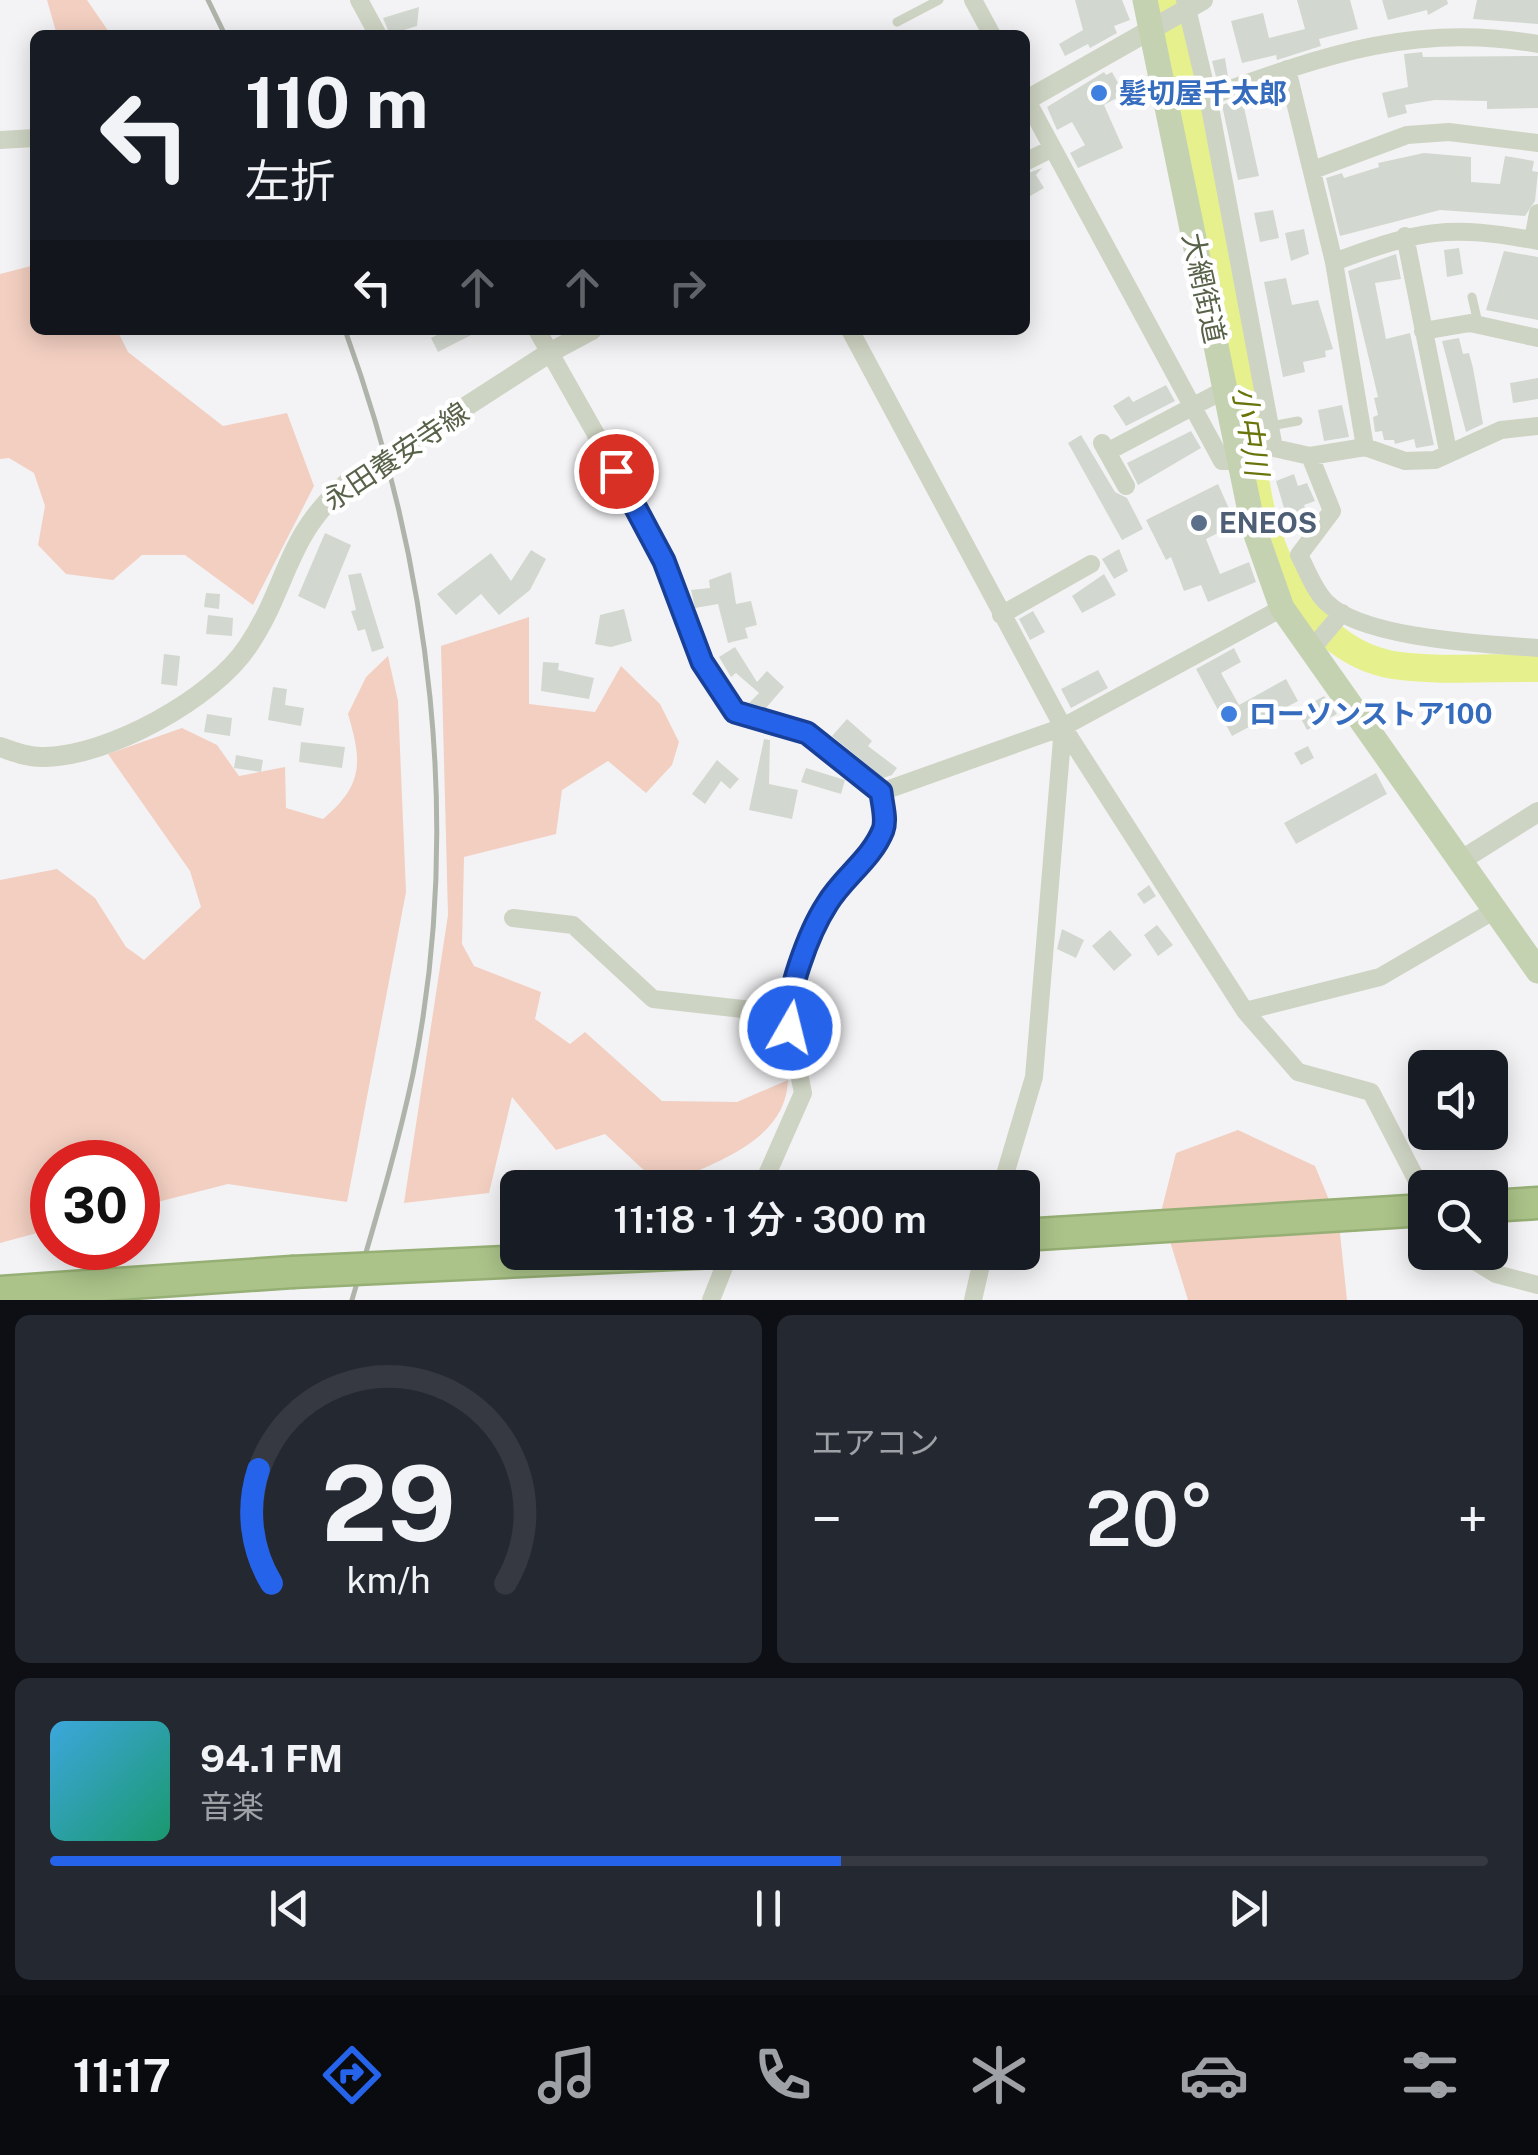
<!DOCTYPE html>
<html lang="ja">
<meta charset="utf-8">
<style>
body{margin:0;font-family:"Public Sans","Noto Sans JP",sans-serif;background:#242831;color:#f1f3f6;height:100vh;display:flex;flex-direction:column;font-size:38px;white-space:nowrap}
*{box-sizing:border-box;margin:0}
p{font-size:32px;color:#9ea1a6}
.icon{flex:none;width:55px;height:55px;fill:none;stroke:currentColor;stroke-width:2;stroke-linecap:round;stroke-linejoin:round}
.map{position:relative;height:1300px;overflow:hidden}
.drawer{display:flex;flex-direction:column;gap:15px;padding:15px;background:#0d0f14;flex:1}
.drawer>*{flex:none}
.banner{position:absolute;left:30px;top:30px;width:1000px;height:305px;border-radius:15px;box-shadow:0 5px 25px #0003;background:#171b24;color:#f1f3f6;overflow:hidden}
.controls{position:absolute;left:1408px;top:1050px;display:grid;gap:20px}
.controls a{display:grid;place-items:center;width:100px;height:100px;border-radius:15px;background:#171b24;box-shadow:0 5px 25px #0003;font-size:50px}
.speed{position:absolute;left:30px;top:1140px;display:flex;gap:20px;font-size:50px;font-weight:700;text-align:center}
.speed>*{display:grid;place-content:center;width:130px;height:130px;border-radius:50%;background:#171b24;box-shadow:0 5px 25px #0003;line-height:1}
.speed .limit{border:15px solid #d22;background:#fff;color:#111}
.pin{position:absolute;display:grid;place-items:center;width:85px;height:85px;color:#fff;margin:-42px;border:5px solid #fff;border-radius:50%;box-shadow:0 2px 10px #0007}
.me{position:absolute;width:110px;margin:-55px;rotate:8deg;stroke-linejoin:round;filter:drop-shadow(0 0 8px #0008)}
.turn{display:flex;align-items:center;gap:35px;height:210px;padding:0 50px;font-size:45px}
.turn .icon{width:130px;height:130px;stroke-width:2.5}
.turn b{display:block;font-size:70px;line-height:85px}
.lanes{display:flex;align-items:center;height:95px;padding:0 50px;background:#0003;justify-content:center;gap:50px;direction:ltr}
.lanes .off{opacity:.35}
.big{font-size:75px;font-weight:600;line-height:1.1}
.drawer .widget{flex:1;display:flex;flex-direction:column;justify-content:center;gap:15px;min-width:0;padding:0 35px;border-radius:15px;background:#242831}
.drawer .dial{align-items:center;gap:0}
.dial svg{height:260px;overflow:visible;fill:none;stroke:#363941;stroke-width:7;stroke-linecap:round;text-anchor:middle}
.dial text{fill:#f1f3f6;stroke:none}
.song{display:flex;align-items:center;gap:30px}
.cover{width:120px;height:120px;border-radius:15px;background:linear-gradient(135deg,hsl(200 70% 55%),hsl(160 70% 35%))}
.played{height:10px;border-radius:5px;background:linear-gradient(90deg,#2563eb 55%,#363941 55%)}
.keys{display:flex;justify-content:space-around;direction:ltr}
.heat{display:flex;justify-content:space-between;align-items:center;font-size:55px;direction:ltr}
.drawer .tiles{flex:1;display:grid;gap:15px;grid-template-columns:1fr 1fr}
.widget:last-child{grid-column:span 2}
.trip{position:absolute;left:500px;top:1170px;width:540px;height:100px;border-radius:15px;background:#171b24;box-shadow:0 5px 25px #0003;font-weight:600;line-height:100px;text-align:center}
.dock{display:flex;height:160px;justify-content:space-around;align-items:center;background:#090b0e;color:#9ea1a6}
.dock .icon{width:70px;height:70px}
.dock .current{color:#2563eb}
.dock b{font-size:45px;color:#f1f3f6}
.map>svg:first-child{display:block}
.green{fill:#f2cfc1}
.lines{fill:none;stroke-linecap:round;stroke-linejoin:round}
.river{stroke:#e6f18d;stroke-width:28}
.building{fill:#d2d8cf}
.motorway-casing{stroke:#96af74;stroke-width:35}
.service{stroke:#ced4c3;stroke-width:9}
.minor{stroke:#ced4c3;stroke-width:18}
.tertiary{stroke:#ced4c3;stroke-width:20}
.primary{stroke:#c5d2b2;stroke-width:25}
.motorway{stroke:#abc389;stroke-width:30}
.rail{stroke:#afb4aa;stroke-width:5}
.motorway-bridge-casing{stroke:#96af74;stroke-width:35;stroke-linecap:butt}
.motorway-bridge{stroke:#abc389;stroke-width:30}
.route-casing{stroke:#184099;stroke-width:25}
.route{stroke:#2563eb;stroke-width:18}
.shop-dot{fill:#3f7fe0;stroke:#fff;stroke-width:4}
.service-dot{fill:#5c6f8a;stroke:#fff;stroke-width:4}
.labels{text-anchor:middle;stroke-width:9;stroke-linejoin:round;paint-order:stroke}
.shop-label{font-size:28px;font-weight:bold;fill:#366cbe;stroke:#fff;text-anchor:start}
.street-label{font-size:28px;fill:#586249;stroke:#fff}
.service-label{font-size:28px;font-weight:bold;fill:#4e5e75;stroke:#fff;text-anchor:start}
.water-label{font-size:30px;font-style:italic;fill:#69750a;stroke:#fff}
</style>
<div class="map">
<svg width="1538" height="1300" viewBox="0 0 1538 1300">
<rect width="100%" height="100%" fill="#f3f3f5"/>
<path class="green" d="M 47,0 L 87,0 L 111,35 L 57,35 Z
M 35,265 L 35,330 L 117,330 L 128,352 L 223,426 L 287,413 L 314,486 L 253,605 L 185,555 L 142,555 L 113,580 L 66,574 L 38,545 L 45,506 L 34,473 L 9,458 L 0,459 L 0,274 Z
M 529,617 L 529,704 L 595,712 L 621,666 L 660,704 L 679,742 L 672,765 L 646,793 L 608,761 L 562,790 L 556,834 L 464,857 L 462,944 L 474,966 L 541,992 L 535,1019 L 570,1044 L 585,1032 L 662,1101 L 737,1102 L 788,1080 C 786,1143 711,1163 662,1187 L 605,1134 L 556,1150 L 512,1097 L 489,1193 L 404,1203 L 448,915 L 441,646 Z
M 388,656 L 398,701 L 406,892 L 347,1202 L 228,1184 L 138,1207 L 138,1162 L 52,1162 L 52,1229 L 0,1243 L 0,880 L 57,869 L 95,898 L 126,947 L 144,960 L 201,907 L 190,871 L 108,754 L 182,728 L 217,745 L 239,776 L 285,767 L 286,808 L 323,819 C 364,785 362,761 348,714 L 366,677 Z
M 1238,1130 L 1315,1166 L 1339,1224 L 1347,1300 L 1188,1300 L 1161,1212 L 1176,1153 Z"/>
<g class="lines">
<path class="river" d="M 1166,0 L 1253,436 C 1250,522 1296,648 1393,665 C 1439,672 1491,667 1538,668"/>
</g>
<path class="building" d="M 1075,0 L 1122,0 L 1130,20 L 1114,26 L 1117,33 L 1090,48 L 1088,44 L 1065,56 L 1059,44 L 1083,30 Z
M 1297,0 L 1350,0 L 1358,29 L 1319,39 L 1321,46 L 1277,60 L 1276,55 L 1242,63 L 1231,21 L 1263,13 L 1269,38 L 1305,29 Z
M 1382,0 L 1447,0 L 1448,4 L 1428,15 L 1427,10 L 1388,20 Z
M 1477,0 L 1538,0 L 1538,24 L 1473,19 Z
M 419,7 L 417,26 L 404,30 L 406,35 L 390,35 L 383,18 Z
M 1422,52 L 1423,57 L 1538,56 L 1538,108 L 1487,109 L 1487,101 L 1435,100 L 1405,105 L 1407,113 L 1388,118 L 1382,93 L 1408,87 L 1404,54 Z
M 1225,58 L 1228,77 L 1217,81 L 1212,61 Z
M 1104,72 L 1106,75 L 1112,72 L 1124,94 L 1104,105 L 1123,148 L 1078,168 L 1070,153 L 1085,145 L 1072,122 L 1057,130 L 1047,107 Z
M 1242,98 L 1259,176 L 1238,180 L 1222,105 Z
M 1424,153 L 1471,157 L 1471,182 L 1500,184 L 1505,156 L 1534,161 L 1532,171 L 1538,172 L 1535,201 L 1525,216 L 1440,210 L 1340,236 L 1326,178 L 1342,173 L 1344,178 L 1379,167 L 1378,163 Z
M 1042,168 L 1036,175 L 1044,188 L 1025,199 L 1025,174 Z
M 1273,210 L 1279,238 L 1260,242 L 1254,213 Z
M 1304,229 L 1309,254 L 1291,261 L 1285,233 Z
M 1459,248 L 1463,274 L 1447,277 L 1444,250 Z
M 1504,251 L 1538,257 L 1538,320 L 1486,310 Z
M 1396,254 L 1401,279 L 1375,283 L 1386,339 L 1410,333 L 1434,445 L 1416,448 L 1414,439 L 1395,444 L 1394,440 L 1384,440 L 1382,431 L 1375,432 L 1373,417 L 1378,415 L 1374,398 L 1378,397 L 1348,271 Z
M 1286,278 L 1292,305 L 1318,300 L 1333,349 L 1325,351 L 1326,357 L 1303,362 L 1305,372 L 1283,377 L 1264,282 Z
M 447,330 L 481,330 L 438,352 L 431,338 Z
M 1459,338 L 1463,354 L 1469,353 L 1473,368 L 1483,424 L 1466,432 L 1442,341 Z
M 1538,378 L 1538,399 L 1513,403 L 1510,383 Z
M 1166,385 L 1175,401 L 1126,426 L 1113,406 L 1129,396 L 1133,402 Z
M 1342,405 L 1349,437 L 1324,441 L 1318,410 Z
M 1191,431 L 1201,448 L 1138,485 L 1127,463 Z
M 1081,435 L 1115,492 L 1127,498 L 1143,529 L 1122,540 L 1068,443 Z
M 1294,474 L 1298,486 L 1307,483 L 1315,501 L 1304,505 L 1310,520 L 1297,532 L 1295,526 L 1290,528 L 1276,481 Z
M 1218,484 L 1236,524 L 1206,539 L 1220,574 L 1249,562 L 1256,582 L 1208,602 L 1201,585 L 1184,591 L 1171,557 L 1166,560 L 1146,520 Z
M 325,533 L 351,545 L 325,609 L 298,596 Z
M 1119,549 L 1128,571 L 1114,579 L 1102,559 Z
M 531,550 L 546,559 L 530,590 L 499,615 L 481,594 L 456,615 L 437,594 L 491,553 L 511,581 Z
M 731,572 L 736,604 L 751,601 L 757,625 L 745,628 L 748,638 L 728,643 L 718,604 L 695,608 L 691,590 L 710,588 L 709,580 Z
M 361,573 L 384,648 L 372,652 L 365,629 L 358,631 L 351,611 L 356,610 L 348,575 Z
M 1104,574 L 1116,595 L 1082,613 L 1072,596 Z
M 206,593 L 220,594 L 219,609 L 204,607 Z
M 624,609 L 632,641 L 611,647 L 595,644 L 600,615 Z
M 1033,611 L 1045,632 L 1030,640 L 1019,619 Z
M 208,615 L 233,618 L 232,636 L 206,634 Z
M 735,647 L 757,682 L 767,671 L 784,687 L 766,708 L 749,703 L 759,693 L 736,673 L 731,677 L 719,657 Z
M 1234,648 L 1241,662 L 1221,673 L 1239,705 L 1286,679 L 1298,701 L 1232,736 L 1196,669 Z
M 164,654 L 180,656 L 177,686 L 161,684 Z
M 543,662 L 559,663 L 558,670 L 594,678 L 589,699 L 541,691 Z
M 1098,670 L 1108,688 L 1071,708 L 1061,689 Z
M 273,687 L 287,689 L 285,705 L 304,708 L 301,726 L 268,720 Z
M 1324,696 L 1337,714 L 1307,730 L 1297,711 Z
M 207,714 L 232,718 L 230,736 L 204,732 Z
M 847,719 L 872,741 L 868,746 L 897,768 L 892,775 L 883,778 L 832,736 Z
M 764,739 L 770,740 L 769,784 L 798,790 L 792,819 L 749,810 Z
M 301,742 L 345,747 L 342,768 L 299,762 Z
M 1308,746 L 1314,758 L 1301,765 L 1294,753 Z
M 236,755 L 263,760 L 261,772 L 234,768 Z
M 717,760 L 739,779 L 730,789 L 721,781 L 705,804 L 692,794 Z
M 806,768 L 845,780 L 841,794 L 801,782 Z
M 1376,773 L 1387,794 L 1296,844 L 1284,823 Z
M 1149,885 L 1156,896 L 1144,904 L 1137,894 Z
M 1157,925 L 1173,945 L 1158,956 L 1144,935 Z
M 1062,929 L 1084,940 L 1076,958 L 1057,949 Z
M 1110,930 L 1132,955 L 1114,971 L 1092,946 Z"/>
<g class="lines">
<g class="motorway-casing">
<path id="motorway" d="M 1490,1206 L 1538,1203
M 1022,1235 L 1425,1210
M 0,1292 L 292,1272"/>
</g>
<path class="service" d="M 897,22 L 939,0
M 1472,297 L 1478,323
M 1270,426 L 1298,421"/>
<path class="minor" d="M 359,0 L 378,35
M 973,0 L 992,35
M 1185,0 L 1208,97 L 1274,448
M 1287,69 L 1334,262 L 1365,447
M 1025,97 L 1222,461 L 1239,461
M 1208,97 C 1323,56 1414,22 1538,44
M 0,140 L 35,138
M 1025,162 L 1051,149
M 1313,170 L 1407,135 L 1449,132 L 1538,143
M 1405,236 L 1448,451
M 1533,240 L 1538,213
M 1334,262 C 1420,230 1447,224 1538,241
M 537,330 L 636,505 L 664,561 L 702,662 L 735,712 L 807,733 L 881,792 L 885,826 L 871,853 L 827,903 L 807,946 L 787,1014 L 803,1093 L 761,1188
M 850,330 L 1063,727 L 1245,1011 L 1298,1072 L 1371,1092 L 1425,1196
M 1423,331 L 1470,323 L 1538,338
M 1102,443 L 1126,486
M 1237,451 L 1274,448 L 1310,456 L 1365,447 L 1405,461 L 1435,460 L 1501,430 L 1538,426
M 1107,452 L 1224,390
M 1310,456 L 1332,511 L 1299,555 C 1307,570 1314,590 1326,602 C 1362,639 1487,644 1538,648
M 1001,615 L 1091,564
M 1310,651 L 1342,613
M 881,792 L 1063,727 L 1282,608
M 513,918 L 573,925 L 653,999 L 787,1014
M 1245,1011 L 1380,977 L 1495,910
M 1001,1188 L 1034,1077 L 1063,727
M 1460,1252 L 1496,1274 L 1538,1285
M 711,1300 L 730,1252
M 973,1300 L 984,1252"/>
<path class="tertiary" d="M 1025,101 L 1203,0
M 0,747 C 15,752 29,758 45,757 C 108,756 213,699 248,646 C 288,587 285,536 346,484 L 549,353 L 592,330
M 1460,861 L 1538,812"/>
<path class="primary" d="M 1145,0 L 1253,526 L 1282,608 L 1538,971"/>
<use href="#motorway" class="motorway"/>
<path class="rail" d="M 208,0 L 225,35
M 345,330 C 431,566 463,826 413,1074 C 397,1150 374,1225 352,1300"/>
<g class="motorway-bridge-casing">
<path id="motorway-bridge" d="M 292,1272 L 715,1252"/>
</g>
<use href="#motorway-bridge" class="motorway-bridge"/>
</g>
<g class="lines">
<g class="route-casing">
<path id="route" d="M 616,471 L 664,561 L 702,662 L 735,712 L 807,733 L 881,792 C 882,804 887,819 883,830 C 871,860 843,877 827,904 C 810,930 783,998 790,1028"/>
</g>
<use href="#route" class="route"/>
</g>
<g class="shop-dot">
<circle cx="1099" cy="93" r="10"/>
<circle cx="1229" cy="714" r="10"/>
</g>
<circle class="service-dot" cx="1199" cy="523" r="10"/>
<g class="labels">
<g class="shop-label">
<text x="1119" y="103">髪切屋千太郎</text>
<text x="1249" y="724">ローソンストア100</text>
</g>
<g class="street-label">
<text transform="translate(1204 288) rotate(78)" y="10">大網街道</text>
<text transform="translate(396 456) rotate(-34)" y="10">永田養安寺線</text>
</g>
<g class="service-label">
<text x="1219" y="533">ENEOS</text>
</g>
<g class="water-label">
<text transform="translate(1250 431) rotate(81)" y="10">小中川</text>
</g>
</g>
</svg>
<div class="controls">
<a><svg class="icon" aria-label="sound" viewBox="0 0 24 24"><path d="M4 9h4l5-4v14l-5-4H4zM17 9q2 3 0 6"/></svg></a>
<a><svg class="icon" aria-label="search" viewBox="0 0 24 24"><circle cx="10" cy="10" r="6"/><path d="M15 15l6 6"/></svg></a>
</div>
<div class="speed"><div class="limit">30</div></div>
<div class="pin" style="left:616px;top:471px;background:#d93025"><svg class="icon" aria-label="arrive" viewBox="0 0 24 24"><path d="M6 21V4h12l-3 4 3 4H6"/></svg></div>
<svg class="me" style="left:790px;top:1028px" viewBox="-20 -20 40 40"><circle r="17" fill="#2563eb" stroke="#fff" stroke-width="3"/><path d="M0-11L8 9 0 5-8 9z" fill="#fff"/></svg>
<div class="trip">11:18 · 1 分 · 300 m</div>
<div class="banner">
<div class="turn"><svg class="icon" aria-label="left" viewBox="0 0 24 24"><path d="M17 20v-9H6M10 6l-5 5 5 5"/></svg><div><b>110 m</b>左折</div></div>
<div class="lanes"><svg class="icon" aria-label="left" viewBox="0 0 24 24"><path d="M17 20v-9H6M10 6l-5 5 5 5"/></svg><svg class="icon off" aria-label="ahead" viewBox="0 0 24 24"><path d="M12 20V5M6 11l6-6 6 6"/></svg><svg class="icon off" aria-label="ahead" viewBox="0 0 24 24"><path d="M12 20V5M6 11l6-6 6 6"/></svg><svg class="icon off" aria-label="right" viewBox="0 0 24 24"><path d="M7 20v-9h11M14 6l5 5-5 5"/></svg></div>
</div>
</div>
<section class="drawer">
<div class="tiles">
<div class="widget dial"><svg viewBox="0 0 100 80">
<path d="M14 69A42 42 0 1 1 86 69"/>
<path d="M14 69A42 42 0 0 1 10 34" stroke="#2563eb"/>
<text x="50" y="56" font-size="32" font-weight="700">29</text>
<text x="50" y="72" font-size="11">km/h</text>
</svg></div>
<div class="widget"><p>エアコン</p>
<div class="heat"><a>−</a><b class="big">20°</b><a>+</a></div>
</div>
<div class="widget">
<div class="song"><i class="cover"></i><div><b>94.1 FM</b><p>音楽</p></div></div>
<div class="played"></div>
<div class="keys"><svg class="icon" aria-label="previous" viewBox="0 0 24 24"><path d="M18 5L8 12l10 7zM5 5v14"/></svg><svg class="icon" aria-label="pause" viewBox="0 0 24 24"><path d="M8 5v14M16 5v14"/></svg><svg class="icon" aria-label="next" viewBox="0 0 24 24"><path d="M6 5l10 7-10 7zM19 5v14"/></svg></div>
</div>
</div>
</section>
<nav class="dock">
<b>11:17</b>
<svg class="icon current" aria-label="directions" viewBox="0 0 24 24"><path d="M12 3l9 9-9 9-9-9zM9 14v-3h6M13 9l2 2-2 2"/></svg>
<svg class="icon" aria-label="music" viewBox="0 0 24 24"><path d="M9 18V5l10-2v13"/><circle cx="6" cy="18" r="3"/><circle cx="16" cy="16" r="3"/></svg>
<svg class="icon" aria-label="phone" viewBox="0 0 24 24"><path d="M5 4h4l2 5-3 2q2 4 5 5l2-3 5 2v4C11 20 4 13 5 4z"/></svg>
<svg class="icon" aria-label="climate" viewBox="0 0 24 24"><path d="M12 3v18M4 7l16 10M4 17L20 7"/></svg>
<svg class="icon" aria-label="car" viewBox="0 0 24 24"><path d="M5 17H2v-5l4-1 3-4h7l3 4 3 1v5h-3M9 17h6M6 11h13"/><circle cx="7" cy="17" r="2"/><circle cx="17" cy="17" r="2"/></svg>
<svg class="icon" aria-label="filters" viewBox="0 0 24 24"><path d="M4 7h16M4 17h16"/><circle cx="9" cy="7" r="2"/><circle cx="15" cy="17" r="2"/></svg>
</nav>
